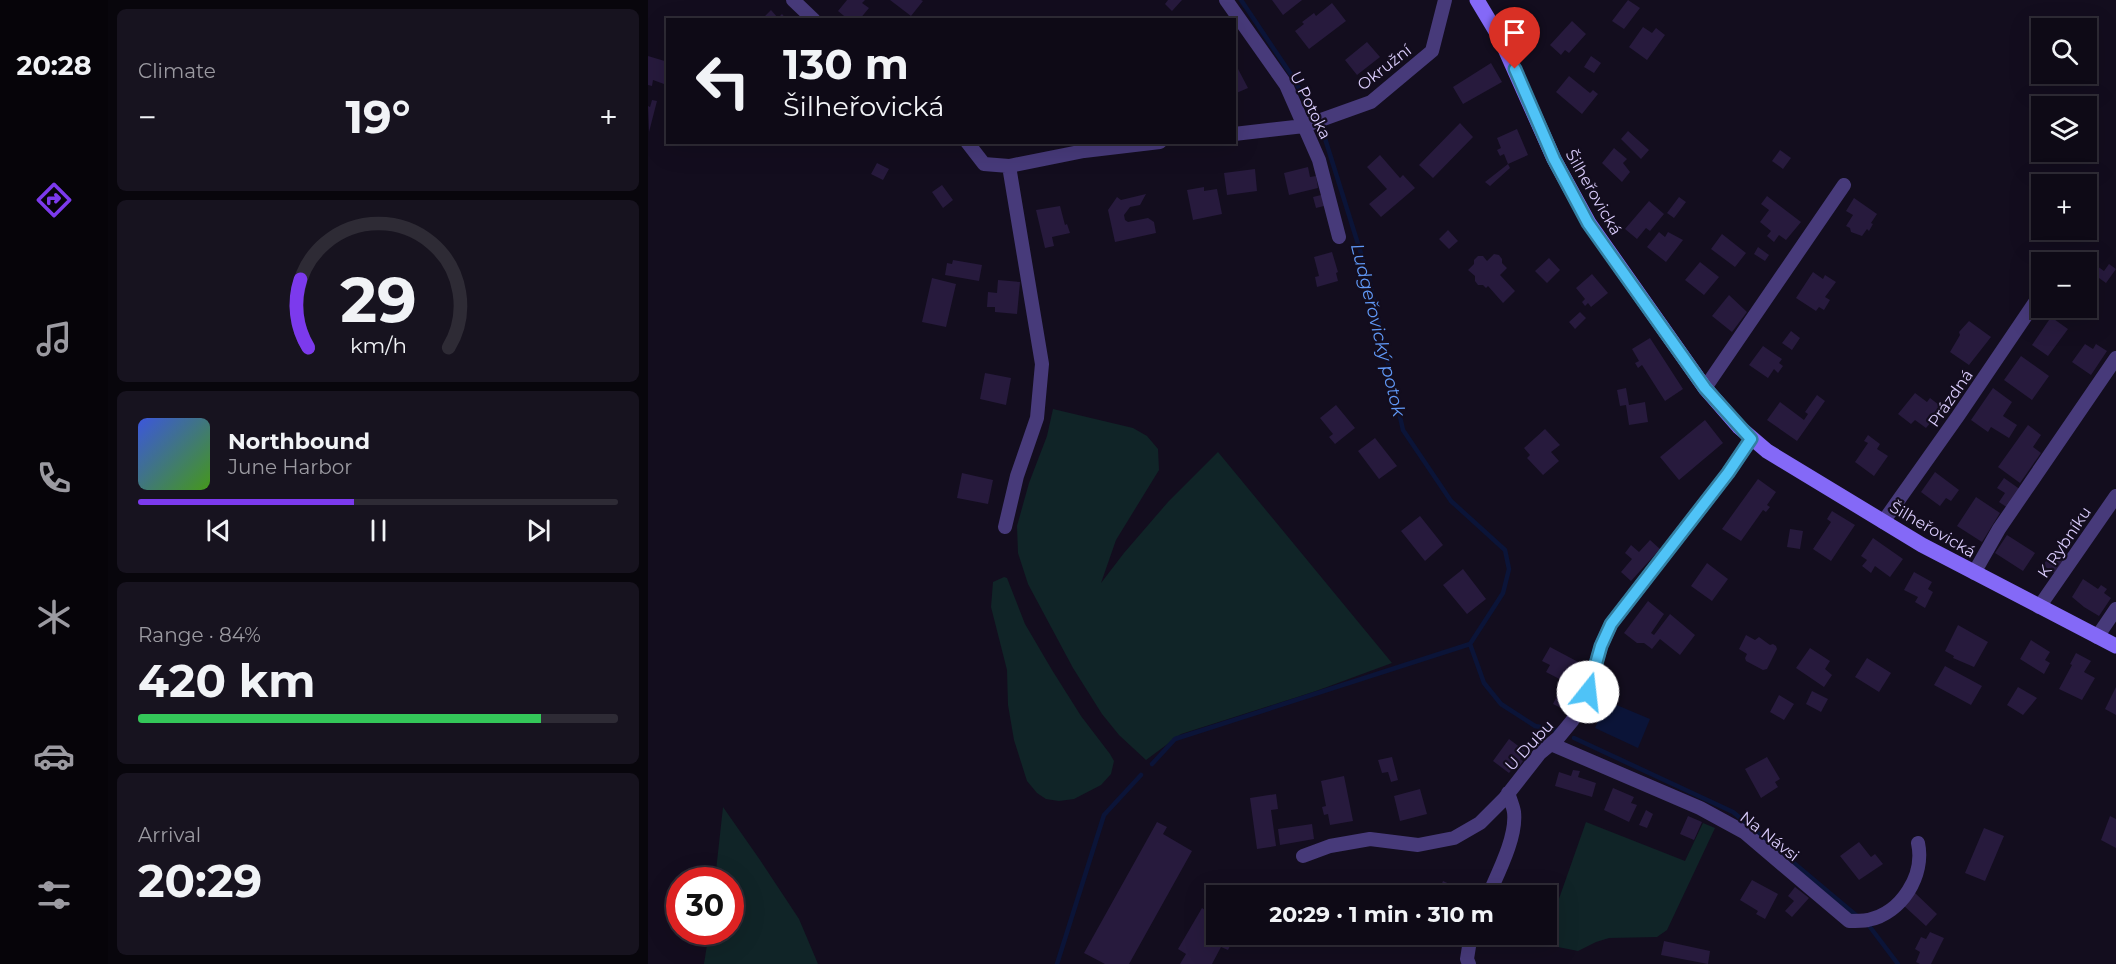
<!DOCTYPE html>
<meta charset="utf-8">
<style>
body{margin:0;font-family:Montserrat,sans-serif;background:#17131f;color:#f1f3f6;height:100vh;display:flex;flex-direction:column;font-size:22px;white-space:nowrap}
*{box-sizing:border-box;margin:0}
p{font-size:20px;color:#9b9aa1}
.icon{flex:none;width:33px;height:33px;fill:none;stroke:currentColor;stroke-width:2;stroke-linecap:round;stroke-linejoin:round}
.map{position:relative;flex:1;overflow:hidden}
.side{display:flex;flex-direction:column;gap:9px;padding:9px;background:#08060c;width:540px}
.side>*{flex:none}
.banner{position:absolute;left:18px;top:18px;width:570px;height:126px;border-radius:0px;box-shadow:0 6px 24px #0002,0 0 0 2px #2e2b35;background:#0e0a16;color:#f1f3f6;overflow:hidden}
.buttons{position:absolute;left:1383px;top:18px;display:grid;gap:12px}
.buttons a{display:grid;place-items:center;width:66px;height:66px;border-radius:0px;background:#0e0a16;box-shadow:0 6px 24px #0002,0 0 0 2px #2e2b35;font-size:30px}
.speed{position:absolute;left:18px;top:867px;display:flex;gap:12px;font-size:30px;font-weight:700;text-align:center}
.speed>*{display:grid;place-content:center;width:78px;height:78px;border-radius:50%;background:#0e0a16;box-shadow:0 6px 24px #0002,0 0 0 2px #2e2b35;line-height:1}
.speed .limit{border:9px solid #d22;background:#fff;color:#111}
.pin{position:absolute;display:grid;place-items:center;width:51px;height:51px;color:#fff;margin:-62px -26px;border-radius:50% 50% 50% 0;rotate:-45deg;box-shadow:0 0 6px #0007}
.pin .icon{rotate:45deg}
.me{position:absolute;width:66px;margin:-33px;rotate:16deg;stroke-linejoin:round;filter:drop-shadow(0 0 4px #0008)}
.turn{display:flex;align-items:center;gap:21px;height:126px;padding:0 18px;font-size:27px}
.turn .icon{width:78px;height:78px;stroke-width:2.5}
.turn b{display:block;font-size:42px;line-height:51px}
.big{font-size:45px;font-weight:700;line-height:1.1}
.side .widget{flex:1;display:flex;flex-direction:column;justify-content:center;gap:9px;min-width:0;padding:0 21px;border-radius:9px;background:#17131f}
.side .dial{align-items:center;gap:0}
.dial svg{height:156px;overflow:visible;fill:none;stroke:#2e2b35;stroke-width:7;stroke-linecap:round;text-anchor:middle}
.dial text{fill:#f1f3f6;stroke:none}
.song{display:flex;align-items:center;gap:18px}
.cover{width:72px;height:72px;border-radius:9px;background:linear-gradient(135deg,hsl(230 70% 55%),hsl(100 70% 35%))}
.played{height:6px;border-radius:3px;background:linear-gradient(90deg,#7c3aed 45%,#2e2b35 45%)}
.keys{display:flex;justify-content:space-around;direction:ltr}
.heat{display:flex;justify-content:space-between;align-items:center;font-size:33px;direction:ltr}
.charge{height:9px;border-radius:4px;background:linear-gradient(90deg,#34c759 84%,#2e2b35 0)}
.trip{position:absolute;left:558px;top:885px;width:351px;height:60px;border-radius:0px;background:#0e0a16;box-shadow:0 6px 24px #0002,0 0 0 2px #2e2b35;font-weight:700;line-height:60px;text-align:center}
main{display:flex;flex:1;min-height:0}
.tabs{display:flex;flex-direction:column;width:108px;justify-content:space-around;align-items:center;background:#060409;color:#9b9aa1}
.tabs .icon{width:42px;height:42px}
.tabs .selected{color:#7c3aed}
.tabs b{font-size:27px;color:#f1f3f6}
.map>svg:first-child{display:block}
.green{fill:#102427}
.water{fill:#0b1438}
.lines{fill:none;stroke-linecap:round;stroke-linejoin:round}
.stream{stroke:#0b1438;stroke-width:4.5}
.building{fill:#271a3d}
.street{stroke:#473a7a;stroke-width:14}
.secondary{stroke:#8469f7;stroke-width:15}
.route-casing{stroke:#337fa1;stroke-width:15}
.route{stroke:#4fc3f7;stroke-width:10}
.labels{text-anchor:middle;stroke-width:4.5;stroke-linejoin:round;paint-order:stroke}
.street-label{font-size:16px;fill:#daccfc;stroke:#130d1e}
.water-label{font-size:18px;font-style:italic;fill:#6098f6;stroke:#130d1e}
</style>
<main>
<nav class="tabs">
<b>20:28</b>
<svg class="icon selected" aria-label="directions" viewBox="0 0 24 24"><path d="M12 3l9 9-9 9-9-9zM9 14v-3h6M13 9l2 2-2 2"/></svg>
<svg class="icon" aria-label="music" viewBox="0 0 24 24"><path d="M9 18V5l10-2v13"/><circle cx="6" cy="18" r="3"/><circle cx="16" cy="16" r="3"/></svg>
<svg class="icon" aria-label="phone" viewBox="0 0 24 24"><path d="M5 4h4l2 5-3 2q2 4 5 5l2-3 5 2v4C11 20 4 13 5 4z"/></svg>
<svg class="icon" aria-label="climate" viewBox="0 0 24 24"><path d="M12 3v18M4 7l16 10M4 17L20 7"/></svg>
<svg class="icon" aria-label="car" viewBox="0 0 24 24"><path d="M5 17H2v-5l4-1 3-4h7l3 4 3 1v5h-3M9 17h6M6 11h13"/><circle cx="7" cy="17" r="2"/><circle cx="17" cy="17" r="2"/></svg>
<svg class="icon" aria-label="filters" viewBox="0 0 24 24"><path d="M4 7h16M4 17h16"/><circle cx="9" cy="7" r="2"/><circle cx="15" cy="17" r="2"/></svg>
</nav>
<section class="side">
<div class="widget"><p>Climate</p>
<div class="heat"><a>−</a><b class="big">19°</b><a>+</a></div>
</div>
<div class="widget dial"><svg viewBox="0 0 100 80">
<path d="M14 69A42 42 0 1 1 86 69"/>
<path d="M14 69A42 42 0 0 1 10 34" stroke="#7c3aed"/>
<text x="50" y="56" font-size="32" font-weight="700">29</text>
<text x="50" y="72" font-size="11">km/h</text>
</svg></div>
<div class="widget">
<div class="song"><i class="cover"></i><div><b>Northbound</b><p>June Harbor</p></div></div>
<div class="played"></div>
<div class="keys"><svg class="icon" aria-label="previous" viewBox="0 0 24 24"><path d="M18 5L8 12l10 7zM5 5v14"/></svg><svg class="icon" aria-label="pause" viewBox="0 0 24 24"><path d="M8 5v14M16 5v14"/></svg><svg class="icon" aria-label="next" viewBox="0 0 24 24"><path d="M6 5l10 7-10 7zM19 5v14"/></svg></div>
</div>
<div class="widget"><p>Range · 84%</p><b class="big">420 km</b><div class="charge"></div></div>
<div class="widget"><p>Arrival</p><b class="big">20:29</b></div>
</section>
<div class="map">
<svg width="1468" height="964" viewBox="0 0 1468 964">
<rect width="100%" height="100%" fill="#130d1e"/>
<path class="green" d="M 405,409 L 485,428 L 499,436 L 510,449 L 511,470 L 468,540 L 453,583 L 476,553 L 520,502 L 570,452 L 744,663 L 668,691 L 533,734 L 498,760 L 471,735 L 454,714 L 425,668 L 380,584 L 370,553 L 369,526 L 381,483 L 399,436 Z
M 356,577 L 359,578 L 377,624 L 404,670 L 433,716 L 462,754 L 466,761 L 463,774 L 453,785 L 426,799 L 411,801 L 398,799 L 389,793 L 379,781 L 366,740 L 360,705 L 359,670 L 343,607 L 345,582 Z
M 75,807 L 112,860 L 151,919 L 170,964 L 56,964 L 61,932 L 82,932 L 82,880 L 67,880 Z
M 938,822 L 1037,861 L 1055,823 L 1067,828 L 1019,930 L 1009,937 L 961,938 L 948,942 L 930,951 L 895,944 Z"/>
<path class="water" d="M 959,701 L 1002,719 L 990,748 L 947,728 Z"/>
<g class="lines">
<path class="stream" d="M 593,0 L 644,76 L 666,115
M 674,129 L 721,279 L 755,430 L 803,501 L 857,550 L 861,569 L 855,593 L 822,644 L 836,683 L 853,704 L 887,726 L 908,730
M 926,738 L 1085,812 L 1209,916
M 504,764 L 527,739 L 822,644
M 1222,927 L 1250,964
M 409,964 L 456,815 L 493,775"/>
</g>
<path class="building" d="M 199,0 L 217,0 L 214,3 L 221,8 L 211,20 L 201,20 L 190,11 Z
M 242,0 L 273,0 L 275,1 L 263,16 Z
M 520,0 L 534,0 L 524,11 L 517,4 Z
M 624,0 L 654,0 L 635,15 Z
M 980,0 L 992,8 L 976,29 L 964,21 Z
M 684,3 L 698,21 L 661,49 L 647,31 L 656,24 L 654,22 L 666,13 L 668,16 Z
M 123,10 L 130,18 L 134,14 L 139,20 L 113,20 Z
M 924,21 L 938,34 L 921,53 L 917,50 L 913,55 L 902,45 Z
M 995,27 L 1004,33 L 1008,28 L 1017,35 L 999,60 L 981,47 Z
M 719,42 L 732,57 L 709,75 L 697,60 Z
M 0,56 L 20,62 L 20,71 L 16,84 L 5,80 L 4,86 L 0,85 Z
M 943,56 L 953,63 L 946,73 L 936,67 Z
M 843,63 L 854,82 L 815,104 L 805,87 Z
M 589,67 L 600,88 L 586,94 L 586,68 Z
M 921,76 L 942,93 L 945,90 L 950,94 L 934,114 L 908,92 Z
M 4,100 L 9,101 L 1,132 L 0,106 L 2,107 Z
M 812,123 L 825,137 L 785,178 L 771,165 Z
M 869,129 L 880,155 L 860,164 L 862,168 L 842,186 L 837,182 L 860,164 L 856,154 L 852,156 L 849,150 L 853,148 L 849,138 Z
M 980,131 L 1001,150 L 993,159 L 973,139 Z
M 966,148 L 979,159 L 975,163 L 982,172 L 974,182 L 954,163 Z
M 1132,150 L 1143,158 L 1135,169 L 1124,161 Z
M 732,155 L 752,178 L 755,175 L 767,188 L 733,217 L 721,204 L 739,189 L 719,167 Z
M 229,163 L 241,169 L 235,180 L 223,174 Z
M 660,167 L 662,177 L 668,176 L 670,188 L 641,195 L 636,173 Z
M 607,169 L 609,191 L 579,195 L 576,173 Z
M 294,185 L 305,200 L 295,208 L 284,192 Z
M 556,187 L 556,191 L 569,189 L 574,214 L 545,220 L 539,190 Z
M 498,194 L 492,205 L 482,207 L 476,215 L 477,220 L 480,222 L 500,218 L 506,222 L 508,233 L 467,242 L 460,210 L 469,197 L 473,200 Z
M 677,194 L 680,205 L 668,208 L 665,197 Z
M 1119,196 L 1153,222 L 1138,240 L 1131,235 L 1126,242 L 1119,236 L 1123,231 L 1112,222 L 1121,210 L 1113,204 Z
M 1031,197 L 1038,202 L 1026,218 L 1019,213 Z
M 1206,198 L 1229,214 L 1223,223 L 1225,224 L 1221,231 L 1219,229 L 1214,236 L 1203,232 L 1202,228 L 1198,226 L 1205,215 L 1198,211 Z
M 1001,201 L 1016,214 L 1002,231 L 998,228 L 989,239 L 977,229 Z
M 412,206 L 417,225 L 419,224 L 422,233 L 404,237 L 406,246 L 397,248 L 388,210 Z
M 800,230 L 810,241 L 801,249 L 791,239 Z
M 1011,232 L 1017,237 L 1020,232 L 1035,240 L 1018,262 L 999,247 Z
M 1074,234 L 1098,253 L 1087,267 L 1063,249 Z
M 1110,247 L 1121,255 L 1117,261 L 1106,254 Z
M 684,252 L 690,272 L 688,273 L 690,281 L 669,287 L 667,277 L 671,276 L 666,257 Z
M 846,254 L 851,255 L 854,259 L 854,263 L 859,268 L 852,275 L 867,291 L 855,303 L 840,286 L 838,288 L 835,285 L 830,285 L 827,281 L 827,276 L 820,270 L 826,264 L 826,260 L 830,256 L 835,256 L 839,261 Z
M 901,258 L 912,270 L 899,283 L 887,271 Z
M 305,260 L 334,265 L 331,281 L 297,275 L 299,263 L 304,264 Z
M 1052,262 L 1071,277 L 1056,295 L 1037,280 Z
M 1461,264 L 1468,269 L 1458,283 L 1444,273 L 1449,266 L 1456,271 Z
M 1165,272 L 1175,279 L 1177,275 L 1188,282 L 1177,297 L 1182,300 L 1176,310 L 1171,307 L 1168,311 L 1148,298 Z
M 944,274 L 960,293 L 943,307 L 940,303 L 937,306 L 934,302 L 937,299 L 928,288 Z
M 284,278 L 308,284 L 298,327 L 274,322 Z
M 350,280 L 372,282 L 369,314 L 347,312 L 347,307 L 339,307 L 340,292 L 349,293 Z
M 1081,295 L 1099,312 L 1084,332 L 1064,316 Z
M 932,312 L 938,318 L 927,329 L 921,322 Z
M 1403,317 L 1420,329 L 1400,356 L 1384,345 Z
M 1321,321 L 1343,337 L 1321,365 L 1302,352 L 1312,335 L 1311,332 Z
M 1143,331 L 1152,338 L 1144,350 L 1134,343 Z
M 1002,338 L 1035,389 L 1017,401 L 994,365 L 990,368 L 987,363 L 991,361 L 984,349 Z
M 1437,344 L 1445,349 L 1448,344 L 1459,351 L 1443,375 L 1424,362 Z
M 1115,346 L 1134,359 L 1131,363 L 1135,366 L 1130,373 L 1126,369 L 1120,378 L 1101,365 Z
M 1373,356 L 1401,376 L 1384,400 L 1356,380 Z
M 337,373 L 363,378 L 358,405 L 332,399 Z
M 978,388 L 981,405 L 997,402 L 1000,422 L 981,425 L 978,405 L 972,406 L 969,390 Z
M 1345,388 L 1364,402 L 1355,416 L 1369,425 L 1361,438 L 1343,427 L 1340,432 L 1323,420 Z
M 1267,393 L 1279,402 L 1282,398 L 1295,408 L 1278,428 L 1267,420 L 1263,424 L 1250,414 Z
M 1169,395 L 1177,401 L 1149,441 L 1119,420 L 1132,402 L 1156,420 L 1160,414 L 1157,412 Z
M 688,405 L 707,428 L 687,444 L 681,437 L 685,434 L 672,418 Z
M 1057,420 L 1075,443 L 1031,480 L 1012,457 Z
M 1380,425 L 1393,435 L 1385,447 L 1393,453 L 1372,483 L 1350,467 Z
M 897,429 L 912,445 L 903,452 L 911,461 L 895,475 L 879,458 L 882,455 L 876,448 Z
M 1220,435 L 1232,444 L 1229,449 L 1240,456 L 1226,476 L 1207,462 L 1220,443 L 1216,441 Z
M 727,438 L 749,466 L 731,479 L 710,451 Z
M 1287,472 L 1311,490 L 1303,501 L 1298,498 L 1292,506 L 1273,492 Z
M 314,473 L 345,480 L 340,504 L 309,498 Z
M 1356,478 L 1373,490 L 1360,508 L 1351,502 L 1357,493 L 1349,488 Z
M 1110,479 L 1128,492 L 1119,505 L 1122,507 L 1118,512 L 1115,510 L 1093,541 L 1074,529 Z
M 1328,497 L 1352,513 L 1334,542 L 1309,526 Z
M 1184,511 L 1207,525 L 1183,561 L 1165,549 L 1183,522 L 1179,519 Z
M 772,516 L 795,545 L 777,561 L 753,531 Z
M 1142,529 L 1155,531 L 1152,549 L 1139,547 Z
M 1359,535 L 1387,553 L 1375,571 L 1347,553 Z
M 1225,538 L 1255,559 L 1242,577 L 1227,566 L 1223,573 L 1214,566 L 1219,560 L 1213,556 Z
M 1002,540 L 1012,549 L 983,581 L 973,572 L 984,559 L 977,553 L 983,545 L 991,552 Z
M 1404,553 L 1416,561 L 1407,574 L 1395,565 Z
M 1059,563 L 1080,579 L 1064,601 L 1043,586 Z
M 815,569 L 838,599 L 819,614 L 795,585 Z
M 1266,572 L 1284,582 L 1280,589 L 1285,592 L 1277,608 L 1267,602 L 1270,597 L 1256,590 Z
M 1435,579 L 1450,589 L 1453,585 L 1459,589 L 1456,593 L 1463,598 L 1451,616 L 1436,607 L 1424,597 Z
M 1000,601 L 1016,614 L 1003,633 L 1006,635 L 1022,614 L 1047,635 L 1032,655 L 1012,639 L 1004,649 L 996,643 L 989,643 L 976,633 Z
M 1310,625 L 1340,642 L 1326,667 L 1305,658 L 1306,656 L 1297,651 Z
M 1098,635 L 1107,640 L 1111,637 L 1122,645 L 1125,644 L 1128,646 L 1129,649 L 1119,669 L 1115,670 L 1098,661 L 1097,658 L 1099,654 L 1091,649 Z
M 1383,640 L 1402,652 L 1397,660 L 1402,663 L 1396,674 L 1372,659 Z
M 902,647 L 934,664 L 923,685 L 898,672 L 902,665 L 894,661 Z
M 1162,648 L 1182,661 L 1177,669 L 1184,675 L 1176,687 L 1148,668 Z
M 1428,653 L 1443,661 L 1436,672 L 1447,678 L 1434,700 L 1411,689 L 1424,665 L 1422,664 Z
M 1219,658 L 1243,673 L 1231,692 L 1207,677 Z
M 1297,666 L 1334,686 L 1323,705 L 1286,685 Z
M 914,686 L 926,692 L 920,703 L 923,704 L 919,711 L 905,704 Z
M 1370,687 L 1389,698 L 1375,715 L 1359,705 Z
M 1468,687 L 1468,715 L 1457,709 Z
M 1164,691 L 1180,699 L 1173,712 L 1158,704 Z
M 1131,695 L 1146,704 L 1136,720 L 1122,712 Z
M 861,739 L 877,751 L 872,759 L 875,761 L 870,768 L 867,766 L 861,773 L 845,761 Z
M 744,757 L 750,780 L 743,782 L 740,772 L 734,773 L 730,760 Z
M 1119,757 L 1132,779 L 1127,782 L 1130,787 L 1113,798 L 1097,769 Z
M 925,770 L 932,771 L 930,777 L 948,783 L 944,797 L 907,786 L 911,772 L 923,776 Z
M 696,776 L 705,821 L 682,825 L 680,814 L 676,815 L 674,807 L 678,806 L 673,781 Z
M 965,788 L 986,797 L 983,803 L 989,805 L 981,822 L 956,810 Z
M 772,789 L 779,814 L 752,821 L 746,796 Z
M 628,794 L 630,809 L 623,810 L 628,846 L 609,849 L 602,798 Z
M 998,810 L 1005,814 L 999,828 L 991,825 Z
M 1040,816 L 1054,822 L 1046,840 L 1032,834 Z
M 1462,816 L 1468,819 L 1468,848 L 1453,840 Z
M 509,822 L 519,827 L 515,834 L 544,851 L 481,964 L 457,964 L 436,953 Z
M 664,824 L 666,839 L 632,845 L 630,829 Z
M 1336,828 L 1356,836 L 1337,881 L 1317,873 Z
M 1211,842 L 1223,857 L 1227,854 L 1235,864 L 1211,880 L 1192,856 Z
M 1104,880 L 1130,894 L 1117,919 L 1108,914 L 1110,911 L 1092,900 Z
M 795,881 L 810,888 L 811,885 L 825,890 L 823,896 L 789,896 Z
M 1147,887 L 1161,898 L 1144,917 L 1137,911 L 1146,901 L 1140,896 Z
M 1266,892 L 1289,914 L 1278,926 L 1255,905 Z
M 562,901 L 568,904 L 566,915 L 568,916 L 568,934 L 588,934 L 580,950 L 573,947 L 564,964 L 532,964 L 538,954 L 530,949 L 554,908 L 557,910 Z
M 1282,932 L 1296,938 L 1283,964 L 1272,964 L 1268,962 L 1272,952 L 1267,949 L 1273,937 L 1278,939 Z
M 1016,941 L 1062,951 L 1060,964 L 1013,955 Z"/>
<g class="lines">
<path class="street" d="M 145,0 L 166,20
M 578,0 L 638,85 L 671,160 L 691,237
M 586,134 L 656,126 L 723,102 L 784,51 L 797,0
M 319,142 L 336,164 L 361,166 L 436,151 L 512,142
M 1414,262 L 1416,260
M 1057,388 L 1196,185
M 1235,522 L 1310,416 L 1394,292
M 357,527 L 369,476 L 389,418 L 394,364 L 361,166
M 1326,573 L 1351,529 L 1468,358
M 1391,607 L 1468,496
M 1449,637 L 1468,609
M 903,744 L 1052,808 L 1096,832 L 1201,921 C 1207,921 1214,921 1220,920 C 1254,913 1277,875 1270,843
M 655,856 L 682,846 L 722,839 L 770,845 L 806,838 L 832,823 L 856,799 L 892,753 L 910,738 L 924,721 L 940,692 L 953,646 L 963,624 L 1080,473 L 1103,439
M 840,896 C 850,873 869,837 866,812 C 865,806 862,799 860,793
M 821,964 L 819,959 L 823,934"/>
<path class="secondary" d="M 829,0 L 853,40 L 906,159 L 941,223 L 1057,388 L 1091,427 L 1119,451 L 1274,545 L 1468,646"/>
</g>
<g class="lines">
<g class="route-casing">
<path id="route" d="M 867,69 L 906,159 L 940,223 L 1057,388 L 1103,439 L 1080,473 L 963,624 L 953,646 L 940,692"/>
</g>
<use href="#route" class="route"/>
</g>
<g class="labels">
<g class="street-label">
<text transform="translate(736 67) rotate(-38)" y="6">Okružní</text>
<text transform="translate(663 105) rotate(64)" y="6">U Potoka</text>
<text transform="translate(946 192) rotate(60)" y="6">Šilheřovická</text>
<text transform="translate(1302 398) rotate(-55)" y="6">Prázdná</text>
<text transform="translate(1285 529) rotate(30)" y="6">Šilheřovická</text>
<text transform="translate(1416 542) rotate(-56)" y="6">K Rybníku</text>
<text transform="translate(881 745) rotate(-47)" y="6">U Dubu</text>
<text transform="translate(1122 836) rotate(38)" y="6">Na Návsi</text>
</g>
<g class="water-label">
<text transform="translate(730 330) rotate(76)" y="6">Ludgeřovický potok</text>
</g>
</g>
</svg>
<div class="buttons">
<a><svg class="icon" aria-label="search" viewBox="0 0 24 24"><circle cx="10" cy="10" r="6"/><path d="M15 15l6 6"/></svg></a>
<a><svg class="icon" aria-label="layers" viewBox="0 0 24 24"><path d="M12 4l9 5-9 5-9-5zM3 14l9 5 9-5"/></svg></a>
<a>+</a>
<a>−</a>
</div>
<div class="speed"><div class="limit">30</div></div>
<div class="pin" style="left:867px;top:69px;background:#d93025"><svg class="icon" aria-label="arrive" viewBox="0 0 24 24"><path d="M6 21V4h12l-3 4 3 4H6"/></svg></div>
<svg class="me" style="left:940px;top:692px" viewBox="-20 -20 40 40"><circle r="19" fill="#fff"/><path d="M0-13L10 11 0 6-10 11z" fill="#4fc3f7"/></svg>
<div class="trip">20:29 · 1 min · 310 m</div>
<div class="banner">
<div class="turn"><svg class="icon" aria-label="left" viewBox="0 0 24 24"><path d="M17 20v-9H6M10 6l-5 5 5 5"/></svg><div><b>130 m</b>Šilheřovická</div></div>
</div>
</div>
</main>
